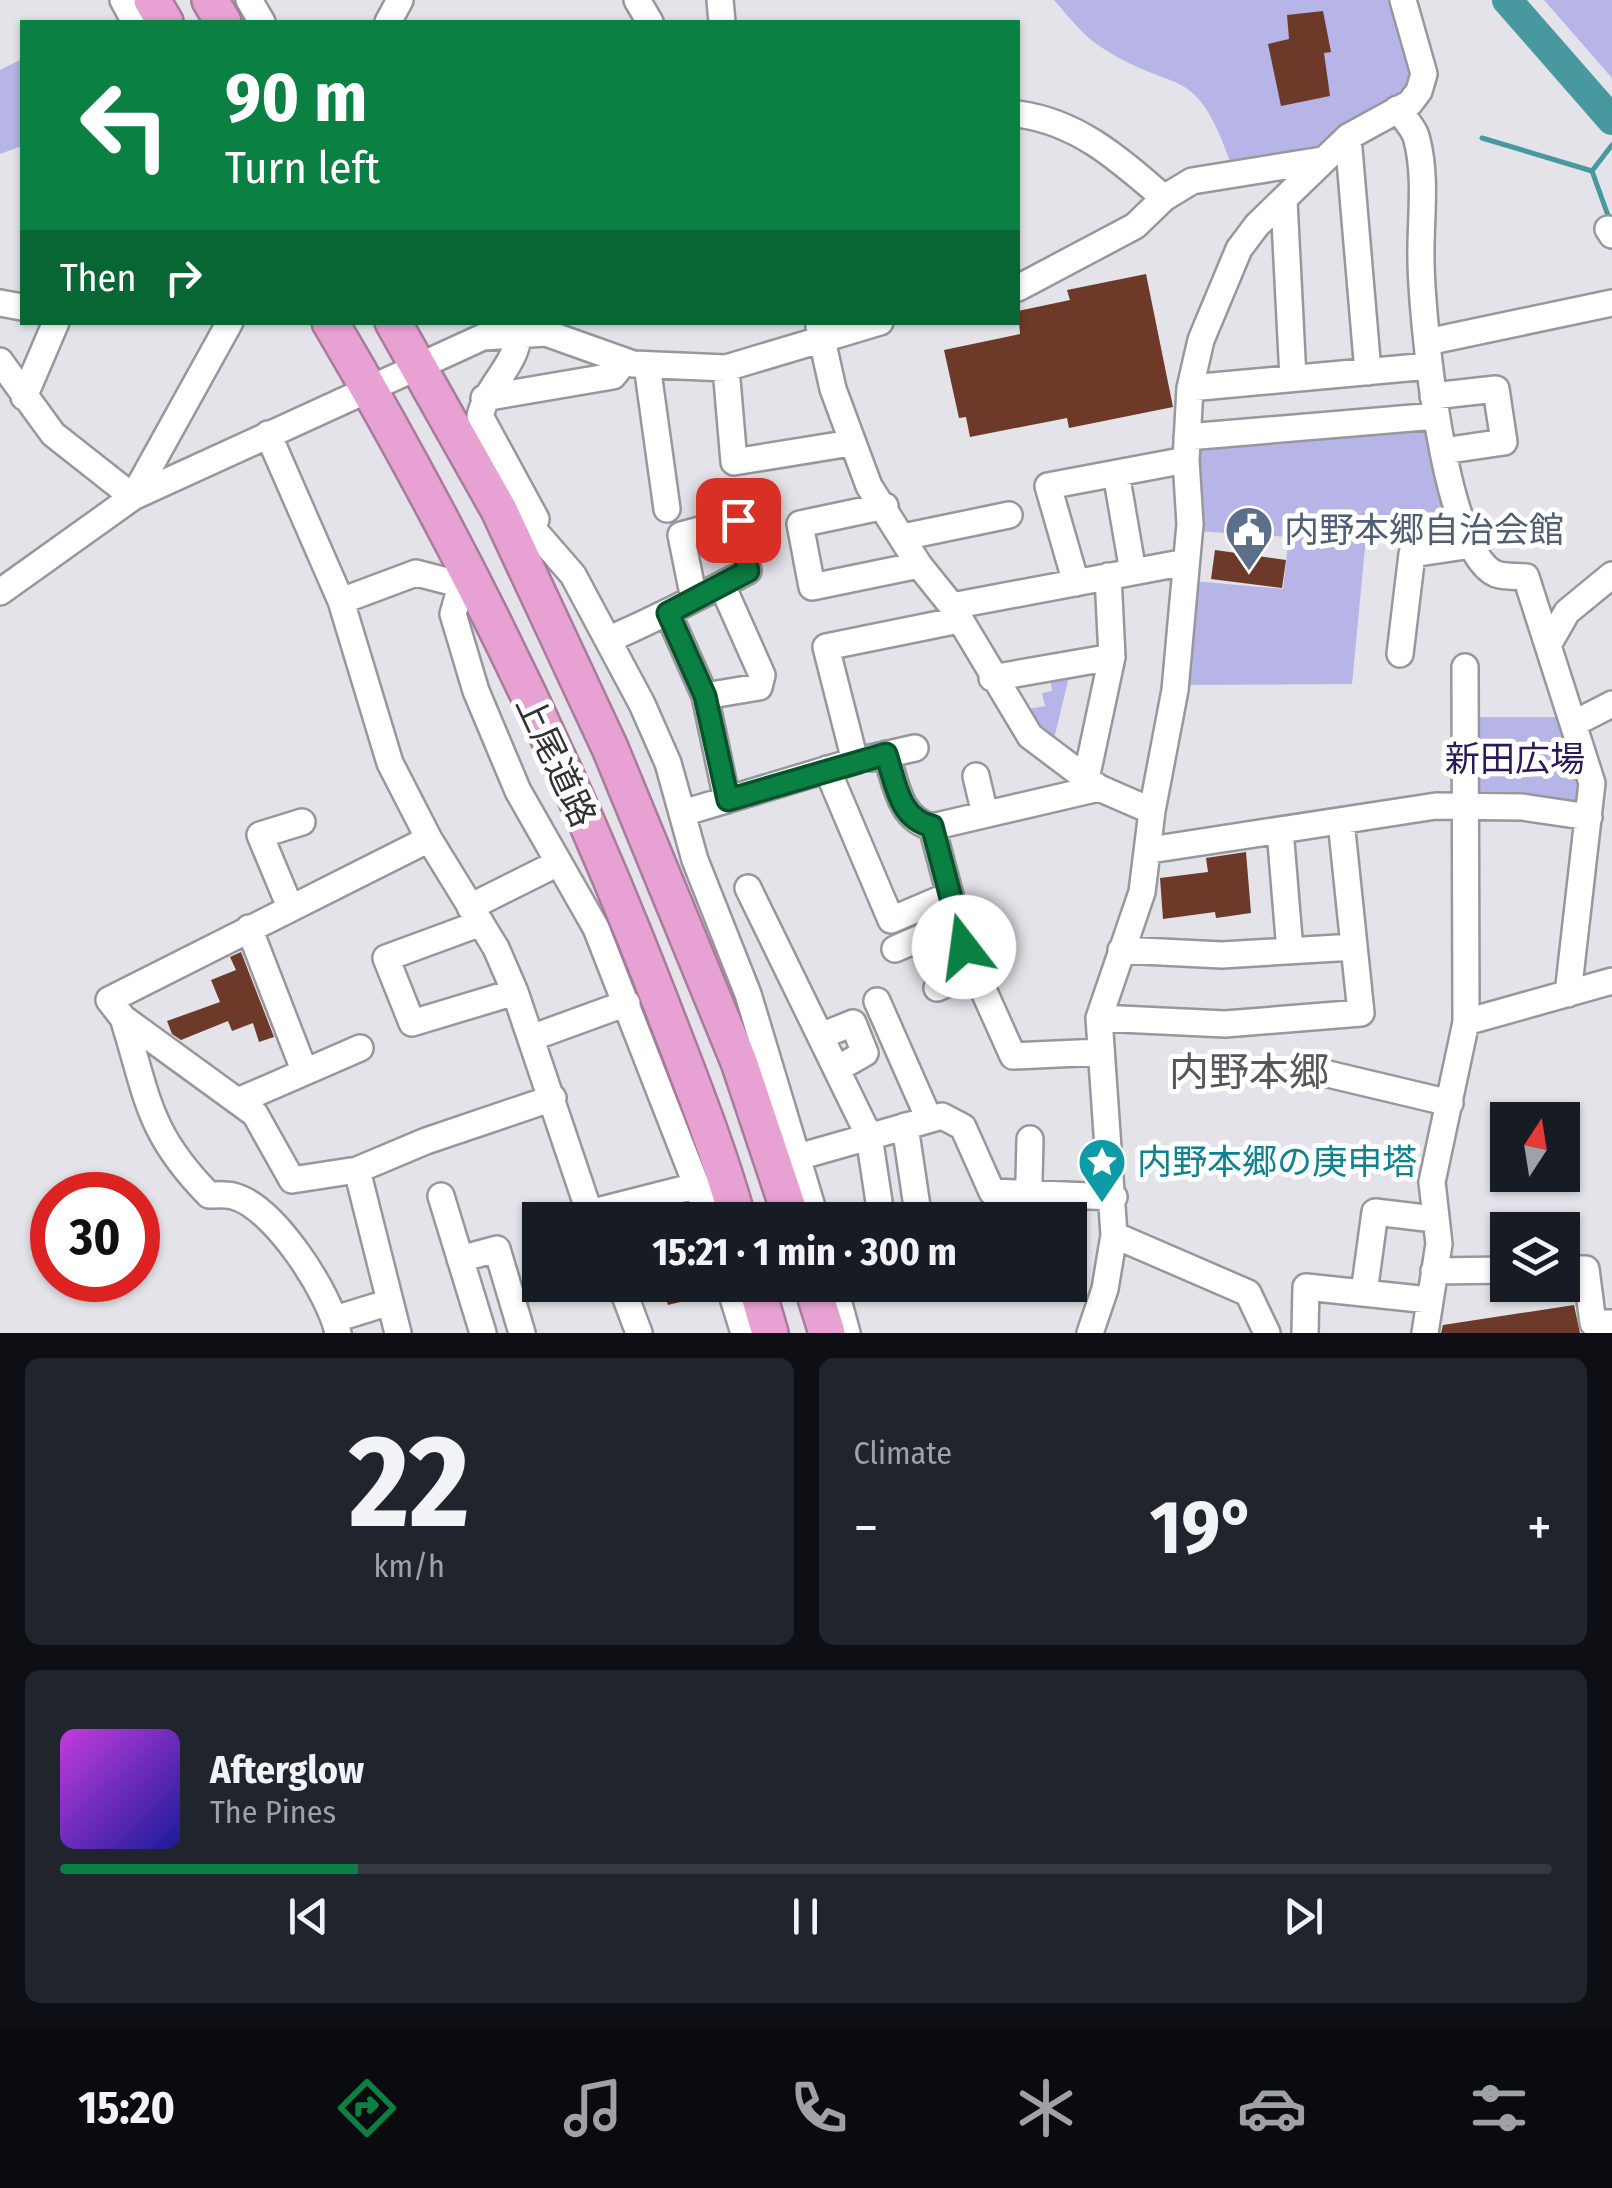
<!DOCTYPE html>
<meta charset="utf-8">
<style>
body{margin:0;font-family:"Fira Sans Condensed","Noto Sans JP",sans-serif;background:#20242c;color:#f1f3f6;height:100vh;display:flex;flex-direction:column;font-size:38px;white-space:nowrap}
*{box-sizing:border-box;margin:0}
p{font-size:32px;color:#9ea1a6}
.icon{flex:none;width:55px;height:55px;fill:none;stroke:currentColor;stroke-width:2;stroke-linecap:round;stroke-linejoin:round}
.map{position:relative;height:1333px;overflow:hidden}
.drawer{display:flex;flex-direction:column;gap:25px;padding:25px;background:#0d0f14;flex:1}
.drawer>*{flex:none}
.banner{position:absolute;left:20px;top:20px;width:1000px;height:305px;border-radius:0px;box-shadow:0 2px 8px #0004;background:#0b8043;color:#fff;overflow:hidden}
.needle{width:65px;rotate:12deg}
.buttons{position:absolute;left:1490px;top:1102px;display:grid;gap:20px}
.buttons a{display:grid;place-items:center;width:90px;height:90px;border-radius:0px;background:#171b24;box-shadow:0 2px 8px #0004;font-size:50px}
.speed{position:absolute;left:30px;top:1172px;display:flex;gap:20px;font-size:50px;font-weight:700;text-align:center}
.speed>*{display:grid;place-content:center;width:130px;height:130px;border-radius:50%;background:#171b24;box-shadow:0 2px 8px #0004;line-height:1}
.speed .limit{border:15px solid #d22;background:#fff;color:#111}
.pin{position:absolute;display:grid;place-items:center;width:85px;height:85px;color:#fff;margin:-42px;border-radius:20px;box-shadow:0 5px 15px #0006}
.me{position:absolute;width:110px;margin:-55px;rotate:345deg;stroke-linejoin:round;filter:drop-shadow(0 0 8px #0008)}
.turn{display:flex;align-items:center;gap:35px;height:210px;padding:0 40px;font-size:45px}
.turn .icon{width:130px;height:130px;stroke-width:2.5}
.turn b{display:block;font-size:70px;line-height:85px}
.then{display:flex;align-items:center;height:95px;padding:0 40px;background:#0003;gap:20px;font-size:38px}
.big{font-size:75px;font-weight:700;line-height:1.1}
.drawer .card{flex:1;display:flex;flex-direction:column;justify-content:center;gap:15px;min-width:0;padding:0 35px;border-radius:15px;background:#20242c}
.drawer .dial{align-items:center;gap:0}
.dial b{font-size:130px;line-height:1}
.song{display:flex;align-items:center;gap:30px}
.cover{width:120px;height:120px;border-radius:15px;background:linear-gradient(135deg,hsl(290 70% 55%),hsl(240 70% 35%))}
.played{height:10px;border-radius:5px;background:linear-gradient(90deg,#0b8043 20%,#363941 20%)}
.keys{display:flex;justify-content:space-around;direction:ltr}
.heat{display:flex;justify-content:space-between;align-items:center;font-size:55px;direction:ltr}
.drawer .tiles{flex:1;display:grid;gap:25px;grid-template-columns:1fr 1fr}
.card:last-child{grid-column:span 2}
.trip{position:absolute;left:522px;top:1202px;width:565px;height:100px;border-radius:0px;background:#171b24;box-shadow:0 2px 8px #0004;font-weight:700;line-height:100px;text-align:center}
.menu{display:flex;height:160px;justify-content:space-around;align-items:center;background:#090b0e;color:#9ea1a6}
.menu .icon{width:70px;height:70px}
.menu .active{color:#0b8043}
.menu b{font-size:45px;color:#f1f3f6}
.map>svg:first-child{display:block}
.green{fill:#b7b5e8}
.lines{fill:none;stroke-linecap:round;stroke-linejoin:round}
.stream{stroke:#4898a0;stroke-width:5}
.river{stroke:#4898a0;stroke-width:30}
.building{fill:#6d3928}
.minor-casing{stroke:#97979c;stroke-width:30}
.highway-casing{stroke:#a87b9b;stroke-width:40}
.minor{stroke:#fff;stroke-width:25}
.highway{stroke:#e7a2d3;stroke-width:35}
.route-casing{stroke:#07532c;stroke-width:25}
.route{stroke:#0b8043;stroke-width:18}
.labels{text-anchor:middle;stroke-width:10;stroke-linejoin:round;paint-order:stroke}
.service-label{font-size:35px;fill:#4e5e75;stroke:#fff;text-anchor:start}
.park-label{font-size:35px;fill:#291b5b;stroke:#fff}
.street-label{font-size:35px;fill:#323234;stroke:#fff}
.culture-label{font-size:35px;fill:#0d838f;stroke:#fff;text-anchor:start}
.quarter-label{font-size:40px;fill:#57575c;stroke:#fff}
</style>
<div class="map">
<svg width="1612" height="1333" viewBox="0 0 1612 1333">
<rect width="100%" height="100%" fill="#e3e3e9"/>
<path class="green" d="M 1054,0 L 1397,0 L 1418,73 L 1410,95 L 1313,152 L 1230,161 C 1194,61 1178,96 1104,49 C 1084,37 1069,17 1054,0 Z
M 1544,0 L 1612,0 L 1612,78 Z
M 22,59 L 22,146 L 0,154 L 0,70 Z
M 1428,424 L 1453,516 L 1367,527 L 1352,684 L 1187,685 L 1193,581 L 1283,589 L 1289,537 L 1196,531 L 1193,440 Z
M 1071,669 L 1053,743 L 1022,710 L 1045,706 L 1042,693 L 1052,691 L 1050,672 Z
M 1473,717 L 1561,717 L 1583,786 L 1581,799 L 1570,804 L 1472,799 Z"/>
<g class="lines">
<path class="stream" d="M 1482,138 L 1592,171
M 1610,221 L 1592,171 L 1612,145"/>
<path class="river" d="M 1507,0 L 1612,120"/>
</g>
<path class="building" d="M 1323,11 L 1331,52 L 1324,53 L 1330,96 L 1281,106 L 1268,44 L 1289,39 L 1287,15 Z
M 1146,274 L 1173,407 L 1069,428 L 1067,418 L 970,437 L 966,417 L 959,418 L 944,350 L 1020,334 L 1018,311 L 1070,300 L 1067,290 Z
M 1215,550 L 1286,560 L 1282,588 L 1211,579 Z
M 1246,852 L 1251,913 L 1216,918 L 1215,912 L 1163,919 L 1160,878 L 1208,872 L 1206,858 Z
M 241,952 L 274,1037 L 259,1042 L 253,1023 L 232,1031 L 228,1021 L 181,1040 L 172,1034 L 167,1021 L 220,1002 L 211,980 L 236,970 L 230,957 Z
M 662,1285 L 696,1285 L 700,1297 L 668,1305 Z
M 1574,1305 L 1580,1333 L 1441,1333 L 1443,1325 Z"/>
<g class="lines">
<g class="minor-casing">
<path id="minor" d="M 123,0 L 135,22
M 249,0 L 262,22
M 637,0 L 650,22
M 720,0 L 722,22
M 388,22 L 400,0
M 1397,109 C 1404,118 1415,129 1417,140 C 1427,179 1420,222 1421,262 C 1422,317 1443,552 1496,574 C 1504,577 1517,576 1526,577 L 1592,783 L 1568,994
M 1018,114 C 1078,122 1119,159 1164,198
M 1348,137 L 1368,372
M 1284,201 L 1293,378
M 1608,229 L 1612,235
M 1018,288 L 1135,226 L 1164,198 L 1192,181 L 1322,160
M 0,303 L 22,307
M 819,326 L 833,389 L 869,486 L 919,565 L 952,606 L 1030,736 L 1099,788 L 1152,811
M 519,331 C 517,366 488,383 480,416 L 536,519 L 533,529
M 1427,342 L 1612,303
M 0,361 L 53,434 L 133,497
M 647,365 L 667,509
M 726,368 L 734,462 L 851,443
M 1190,388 L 1429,366
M 1433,396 L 1496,389 L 1504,442 L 1443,451
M 24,397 L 56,322
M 484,398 L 613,376 L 624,362
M 268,434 L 341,601 L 390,763 L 429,839 L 496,948 L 515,992 L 592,1220
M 1187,437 L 1436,416
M 1116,473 L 1133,572
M 133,497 L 230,322
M 885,506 L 800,524 L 812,587 L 919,565
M 499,510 L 533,529 L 573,575 L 642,704 L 668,763 L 695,860 L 748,994 L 816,1220
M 903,537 L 1009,515
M 465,572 L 453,614 L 476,691 L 518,791 L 596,928 L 710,1220
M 1076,583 L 1048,486 L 1186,460
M 0,592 L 133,497 L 483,337 L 546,333 L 633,364 L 726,368 L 880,322
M 341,601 L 416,573 L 459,584
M 952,606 L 1186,562
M 668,613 L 705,696 L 727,800
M 610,639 C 657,618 703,595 748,571 L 737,520 L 681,535 L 694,599
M 1548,645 L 1567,612 L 1612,575
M 1400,654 L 1412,554 L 1472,545
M 992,678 L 1112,657
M 705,696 L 759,687 L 762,675 L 722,585
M 1573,724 L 1612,704
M 886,754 C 896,783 899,819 932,827
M 871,758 L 915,748
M 827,769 L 891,920 L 950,895 L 964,947 L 1013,1056 L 1101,1052
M 976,776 L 985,814
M 1086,779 L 1112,657 L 1108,576
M 683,813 L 855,761 L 826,647 L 959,620
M 1280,830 L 1290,951
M 429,839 L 109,1000 L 123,1018 L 255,1114 L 292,1180 L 357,1170 L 426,1141 L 553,1098
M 1150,850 L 1436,806 L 1522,807 L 1589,817
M 748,888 L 869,1136 L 879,1202
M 950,895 L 932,827 L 1099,788
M 290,907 L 260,835 L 302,822
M 470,907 L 556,864
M 481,923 L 386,958 L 412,1023 L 515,992
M 249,928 L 304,1070
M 895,949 L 957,922
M 1121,950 L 1222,955 L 1354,947
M 937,988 L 975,971
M 877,1001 L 929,1119
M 123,1018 C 148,1097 147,1132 209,1195 C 216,1195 226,1194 233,1196 C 274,1206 330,1294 338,1333
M 1099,1018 L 1225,1024 L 1361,1013 L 1341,821
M 1466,1022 L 1612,981
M 821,1036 L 853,1023 L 865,1053 L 837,1069
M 531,1038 L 627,1003
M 1328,1074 L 1450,1103
M 238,1101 L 360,1048
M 905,1126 L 919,1220
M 798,1157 L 942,1116 L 963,1127 L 992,1192 L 1114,1197
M 357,1170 L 398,1333
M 441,1196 L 483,1333
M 589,1213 L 699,1185
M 1028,1220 L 1030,1139
M 1114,1235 L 1248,1293 L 1267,1333
M 460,1259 L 497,1249 L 522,1333
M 1562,1269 L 1586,1269 L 1593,1323 L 1612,1323
M 1434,1271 L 1508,1270
M 621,1285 L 639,1333
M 729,1285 L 744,1333
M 834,1285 L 847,1333
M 1364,1293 L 1375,1212 L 1434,1219
M 335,1319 L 390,1302
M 1090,1333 L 1105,1289 L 1114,1235 L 1099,1018 L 1142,892 L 1152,811 L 1175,690 L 1190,524 L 1186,460 L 1190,388 L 1201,340 L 1239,249 L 1257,225 L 1348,137 L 1410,103 L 1419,91 L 1424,74 L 1403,0
M 1305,1333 L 1306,1287 L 1429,1300
M 1425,1333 L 1439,1244 L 1432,1182 L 1466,1022 L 1465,667"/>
</g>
<g class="highway-casing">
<path id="highway" d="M 152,0 L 165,22
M 210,0 L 223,22
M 330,322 C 457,537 569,765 659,998 C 687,1071 717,1145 738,1220
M 393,322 L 499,510 L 610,748 L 739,1062 L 792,1220
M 756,1285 L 770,1333
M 812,1285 L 827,1333"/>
</g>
<use href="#minor" class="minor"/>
<use href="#highway" class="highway"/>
</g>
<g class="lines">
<g class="route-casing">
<path id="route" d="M 738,520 L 748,571 L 668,613 L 705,696 L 728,800 L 886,754 C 896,784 899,819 932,826 L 964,947"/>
</g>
<use href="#route" class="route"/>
</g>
<defs>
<g id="civic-pin" transform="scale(2.5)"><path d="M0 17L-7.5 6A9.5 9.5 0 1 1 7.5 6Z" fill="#5c6f8a" stroke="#fff"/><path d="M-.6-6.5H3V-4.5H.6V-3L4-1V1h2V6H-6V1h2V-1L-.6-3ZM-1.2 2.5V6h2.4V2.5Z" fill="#fff"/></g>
<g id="sight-pin" transform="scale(2.5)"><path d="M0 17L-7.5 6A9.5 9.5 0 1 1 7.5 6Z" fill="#0f9aa8" stroke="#fff"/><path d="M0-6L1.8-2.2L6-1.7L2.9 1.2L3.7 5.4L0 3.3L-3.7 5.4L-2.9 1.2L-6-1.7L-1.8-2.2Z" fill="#fff"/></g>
</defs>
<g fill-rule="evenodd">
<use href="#civic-pin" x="1249" y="530"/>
<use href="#sight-pin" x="1102" y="1162"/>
</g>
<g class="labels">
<g class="service-label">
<text x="1284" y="542">内野本郷自治会館</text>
</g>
<g class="park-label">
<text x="1515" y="771">新田広場</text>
</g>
<g class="street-label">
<text transform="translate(556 761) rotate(65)" y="12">上尾道路</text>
</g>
<g class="culture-label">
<text x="1137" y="1174">内野本郷の庚申塔</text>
</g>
<g class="quarter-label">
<text x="1249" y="1086">内野本郷</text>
</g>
</g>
</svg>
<div class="buttons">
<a><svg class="needle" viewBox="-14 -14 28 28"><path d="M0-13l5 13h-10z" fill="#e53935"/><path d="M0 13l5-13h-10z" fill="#9ea1a6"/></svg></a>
<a><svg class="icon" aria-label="layers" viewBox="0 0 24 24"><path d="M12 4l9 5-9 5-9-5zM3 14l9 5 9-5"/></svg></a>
</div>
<div class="speed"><div class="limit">30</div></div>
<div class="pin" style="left:738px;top:520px;background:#d93025"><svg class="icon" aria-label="arrive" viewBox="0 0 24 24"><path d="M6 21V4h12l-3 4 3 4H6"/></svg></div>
<svg class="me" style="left:964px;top:947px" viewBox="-20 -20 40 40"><circle r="19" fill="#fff"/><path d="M0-13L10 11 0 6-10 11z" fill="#0b8043"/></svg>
<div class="trip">15:21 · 1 min · 300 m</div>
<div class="banner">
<div class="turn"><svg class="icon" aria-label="left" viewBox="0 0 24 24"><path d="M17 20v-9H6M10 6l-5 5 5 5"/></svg><div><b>90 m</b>Turn left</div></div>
<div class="then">Then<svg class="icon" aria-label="right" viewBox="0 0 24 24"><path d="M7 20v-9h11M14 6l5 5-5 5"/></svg></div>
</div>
</div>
<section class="drawer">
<div class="tiles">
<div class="card dial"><b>22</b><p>km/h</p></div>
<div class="card"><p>Climate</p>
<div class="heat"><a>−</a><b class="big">19°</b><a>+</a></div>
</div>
<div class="card">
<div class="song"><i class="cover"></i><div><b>Afterglow</b><p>The Pines</p></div></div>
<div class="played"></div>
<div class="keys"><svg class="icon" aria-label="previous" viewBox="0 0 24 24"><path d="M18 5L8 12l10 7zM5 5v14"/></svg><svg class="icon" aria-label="pause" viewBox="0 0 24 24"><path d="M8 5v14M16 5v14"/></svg><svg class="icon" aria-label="next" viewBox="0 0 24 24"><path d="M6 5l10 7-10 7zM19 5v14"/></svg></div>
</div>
</div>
</section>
<nav class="menu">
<b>15:20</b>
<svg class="icon active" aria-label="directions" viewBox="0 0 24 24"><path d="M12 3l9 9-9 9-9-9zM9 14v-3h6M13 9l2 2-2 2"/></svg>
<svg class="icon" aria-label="music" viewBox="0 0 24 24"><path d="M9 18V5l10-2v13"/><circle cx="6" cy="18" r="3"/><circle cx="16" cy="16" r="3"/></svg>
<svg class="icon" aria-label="phone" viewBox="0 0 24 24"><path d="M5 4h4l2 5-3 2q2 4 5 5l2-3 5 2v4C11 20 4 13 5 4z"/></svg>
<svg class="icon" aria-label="climate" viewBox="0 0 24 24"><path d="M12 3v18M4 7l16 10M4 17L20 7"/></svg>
<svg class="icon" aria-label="car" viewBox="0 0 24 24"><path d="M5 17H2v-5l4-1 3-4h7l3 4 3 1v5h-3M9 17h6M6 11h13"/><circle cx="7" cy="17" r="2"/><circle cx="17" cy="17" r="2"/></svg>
<svg class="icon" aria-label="filters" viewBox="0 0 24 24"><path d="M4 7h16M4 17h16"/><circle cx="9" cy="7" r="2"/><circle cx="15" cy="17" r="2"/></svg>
</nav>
